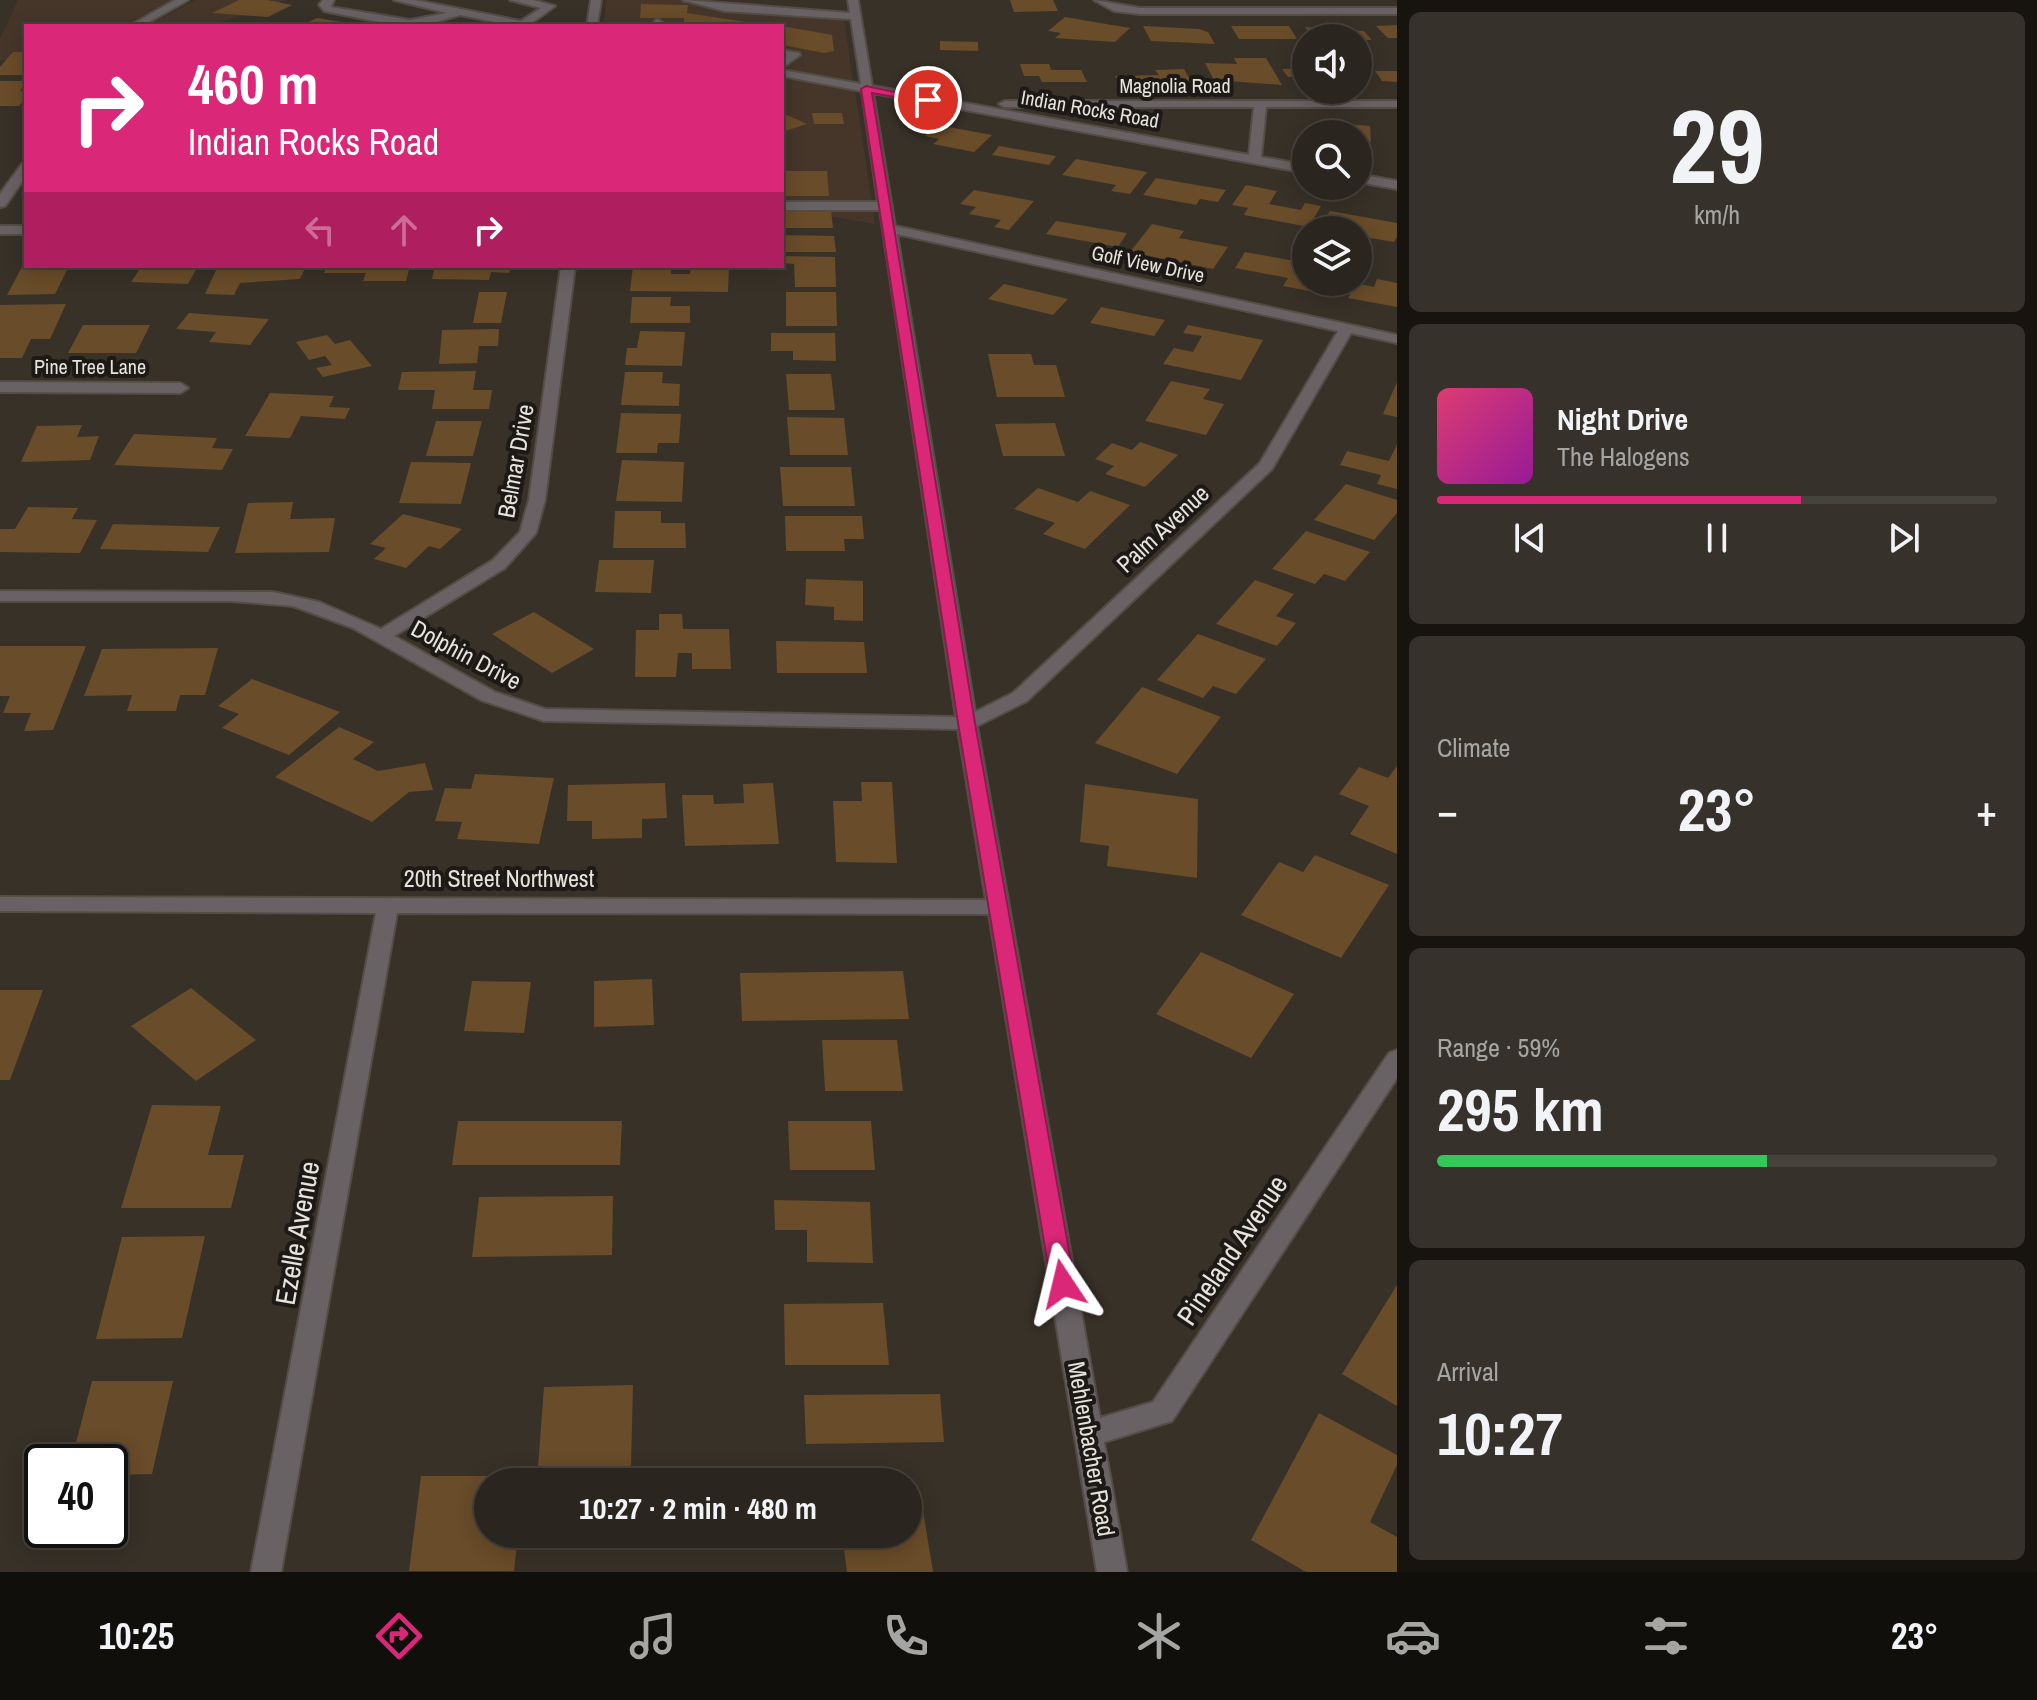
<!DOCTYPE html>
<meta charset="utf-8">
<style>
body{margin:0;font-family:"Archivo Narrow",sans-serif;background:#36312b;color:#f1f3f6;height:100vh;display:flex;flex-direction:column;font-size:30px;white-space:nowrap}
*{box-sizing:border-box;margin:0}
p{font-size:26px;color:#a5a5a4}
.icon{flex:none;width:44px;height:44px;fill:none;stroke:currentColor;stroke-width:2;stroke-linecap:round;stroke-linejoin:round}
.map{position:relative;flex:1;overflow:hidden}
.side{display:flex;flex-direction:column;gap:12px;padding:12px;background:#171410;width:640px}
.side>*{flex:none}
.hud{position:absolute;left:24px;top:24px;width:760px;height:244px;border-radius:0px;box-shadow:0 4px 20px #0003,0 0 0 2px #46423c;background:#db2777;color:#fff;overflow:hidden}
.buttons{position:absolute;left:1292px;top:24px;display:grid;gap:16px}
.buttons a{display:grid;place-items:center;width:80px;height:80px;border-radius:50%;background:#2a251e;box-shadow:0 4px 20px #0003,0 0 0 2px #46423c;font-size:40px}
.speed{position:absolute;left:24px;top:1444px;display:flex;gap:16px;font-size:40px;font-weight:700;text-align:center}
.speed>*{display:grid;place-content:center;width:104px;height:104px;border-radius:50%;background:#2a251e;box-shadow:0 4px 20px #0003,0 0 0 2px #46423c;line-height:1}
.speed .limit{border:4px solid #111;border-radius:12px;background:#fff;color:#111}
.pin{position:absolute;display:grid;place-items:center;width:68px;height:68px;color:#fff;margin:-34px;border:4px solid #fff;border-radius:50%;box-shadow:0 2px 8px #0007}
.me{position:absolute;width:88px;margin:-44px;rotate:350deg;stroke-linejoin:round;filter:drop-shadow(0 0 6px #0008)}
.turn{display:flex;align-items:center;gap:28px;height:168px;padding:0 32px;font-size:36px}
.turn .icon{width:104px;height:104px;stroke-width:2.5}
.turn b{display:block;font-size:56px;line-height:68px}
.lanes{display:flex;align-items:center;height:76px;padding:0 32px;background:#0003;justify-content:center;gap:40px;direction:ltr}
.lanes .off{opacity:.35}
.big{font-size:60px;font-weight:800;line-height:1.1}
.side .tile{flex:1;display:flex;flex-direction:column;justify-content:center;gap:12px;min-width:0;padding:0 28px;border-radius:12px;background:#36312b}
.side .dial{align-items:center;gap:0}
.dial b{font-size:104px;line-height:1}
.song{display:flex;align-items:center;gap:24px}
.cover{width:96px;height:96px;border-radius:12px;background:linear-gradient(135deg,hsl(340 70% 55%),hsl(300 70% 35%))}
.played{height:8px;border-radius:4px;background:linear-gradient(90deg,#db2777 65%,#46423c 65%)}
.keys{display:flex;justify-content:space-around;direction:ltr}
.heat{display:flex;justify-content:space-between;align-items:center;font-size:44px;direction:ltr}
.charge{height:12px;border-radius:6px;background:linear-gradient(90deg,#34c759 59%,#46423c 0)}
.trip{position:absolute;left:474px;top:1468px;width:448px;height:80px;border-radius:40px;background:#2a251e;box-shadow:0 4px 20px #0003,0 0 0 2px #46423c;font-weight:800;line-height:80px;text-align:center}
.tab-bar{display:flex;height:128px;justify-content:space-around;align-items:center;background:#110f0c;color:#a5a5a4}
.tab-bar .icon{width:56px;height:56px}
.tab-bar .on{color:#db2777}
.tab-bar b{font-size:36px;color:#f1f3f6}
main{display:flex;flex:1;min-height:0}
.map>svg:first-child{display:block}
.commercial{fill:#46362a}
.building{fill:#694c29}
.lines{fill:none;stroke-linecap:round;stroke-linejoin:round}
.minor-casing{stroke:#544d45;stroke-width:4}
.minor{fill:#696264;fill-rule:evenodd}
.route{fill:#db2777;stroke:#8e194d;stroke-width:2}
.labels{text-anchor:middle;stroke-width:8;stroke-linejoin:round;paint-order:stroke}
.far-street-label{font-size:20px;fill:#e6e2dc;stroke:#1d1916}
.street-label{font-size:24px;fill:#e6e2dc;stroke:#1d1916}
.near-street-label{font-size:28px;fill:#e6e2dc;stroke:#1d1916}
</style>
<main>
<div class="map">
<svg width="1397" height="1572" viewBox="0 0 1397 1572">
<rect width="100%" height="100%" fill="#383128"/>
<path class="commercial" d="M 18,0 L 172,0 L 123,26 L 26,26 L 26,60 L 0,60 L 0,39 Z
M 196,0 L 285,0 L 209,26 L 146,26 Z
M 607,0 L 707,0 L 844,18 L 853,82 L 782,69 L 782,26 L 603,26 Z
M 782,78 L 855,91 L 875,224 L 782,208 Z"/>
<path class="building" d="M 239,0 L 267,0 L 292,5 L 268,17 L 212,13 Z
M 1010,0 L 1053,0 L 1058,11 L 1014,12 Z
M 641,4 L 688,5 L 687,13 L 772,26 L 684,26 L 684,18 L 640,18 Z
M 1065,17 L 1130,28 L 1115,42 L 1055,38 L 1061,33 L 1048,31 Z
M 317,18 L 355,24 L 355,26 L 300,26 Z
M 1397,25 L 1397,38 L 1388,38 L 1376,26 Z
M 782,26 L 832,35 L 834,51 L 824,53 L 782,45 Z
M 1143,26 L 1199,29 L 1208,32 L 1215,44 L 1151,41 Z
M 1231,26 L 1289,26 L 1297,39 L 1239,39 Z
M 1305,27 L 1364,31 L 1372,40 L 1313,38 Z
M 940,41 L 978,42 L 978,51 L 940,50 Z
M 13,52 L 26,52 L 26,75 L 0,75 L 0,67 Z
M 1234,58 L 1266,58 L 1282,85 L 1214,80 L 1205,63 L 1237,64 Z
M 1020,64 L 1049,64 L 1051,70 L 1081,70 L 1087,82 L 1042,82 L 1039,76 L 1024,76 Z
M 1306,68 L 1306,76 L 1288,77 L 1282,69 Z
M 1184,69 L 1191,81 L 1119,82 L 1115,76 L 1159,75 L 1155,70 Z
M 1375,71 L 1397,71 L 1397,82 L 1382,81 Z
M 0,81 L 26,81 L 20,91 L 26,91 L 26,98 L 19,106 L 0,106 Z
M 782,113 L 796,119 L 807,124 L 782,132 Z
M 812,113 L 842,113 L 844,124 L 814,124 Z
M 1332,123 L 1370,126 L 1371,142 L 1358,141 L 1358,134 L 1332,134 Z
M 938,125 L 992,135 L 974,152 L 933,144 L 939,139 L 925,136 Z
M 999,146 L 1056,156 L 1049,165 L 992,155 Z
M 1076,159 L 1147,172 L 1130,194 L 1111,191 L 1116,185 L 1062,175 Z
M 782,171 L 827,171 L 829,196 L 782,196 Z
M 1156,178 L 1226,190 L 1218,202 L 1200,199 L 1196,205 L 1143,195 Z
M 1246,185 L 1277,191 L 1269,204 L 1301,210 L 1305,203 L 1321,206 L 1309,227 L 1244,215 L 1248,208 L 1232,205 Z
M 974,190 L 1034,201 L 1009,230 L 994,227 L 1001,220 L 969,214 L 976,207 L 960,204 Z
M 782,210 L 831,210 L 833,228 L 782,228 Z
M 1330,211 L 1397,223 L 1397,237 L 1394,242 L 1358,236 L 1358,230 L 1339,230 L 1342,226 L 1323,223 Z
M 1056,221 L 1127,233 L 1118,247 L 1046,234 Z
M 1152,224 L 1184,231 L 1179,238 L 1228,247 L 1213,269 L 1130,252 Z
M 782,235 L 834,236 L 836,252 L 782,252 Z
M 1245,252 L 1306,263 L 1306,282 L 1326,282 L 1319,293 L 1283,286 L 1288,278 L 1235,268 Z
M 782,256 L 835,257 L 836,287 L 795,287 L 794,264 L 782,263 Z
M 69,266 L 55,294 L 7,295 L 22,267 Z
M 142,266 L 198,266 L 188,284 L 131,282 Z
M 218,266 L 306,266 L 300,279 L 240,283 L 234,295 L 205,294 Z
M 327,266 L 410,266 L 406,281 L 363,281 L 366,273 L 324,273 Z
M 435,266 L 511,266 L 509,273 L 491,272 L 489,280 L 432,279 Z
M 633,266 L 671,266 L 671,274 L 690,274 L 691,266 L 729,266 L 728,292 L 630,291 Z
M 1377,279 L 1397,283 L 1397,307 L 1348,298 L 1356,283 L 1374,287 Z
M 1004,284 L 1068,299 L 1053,315 L 988,299 Z
M 479,292 L 507,292 L 501,323 L 473,323 Z
M 786,292 L 836,292 L 837,326 L 786,326 Z
M 632,297 L 671,297 L 670,306 L 690,306 L 690,323 L 630,323 Z
M 66,304 L 50,339 L 31,339 L 22,358 L 0,358 L 0,305 Z
M 1101,307 L 1165,320 L 1154,336 L 1090,323 Z
M 189,313 L 269,319 L 250,345 L 209,342 L 216,332 L 176,329 Z
M 83,325 L 150,325 L 136,353 L 68,353 Z
M 1188,325 L 1263,340 L 1241,380 L 1163,364 L 1174,348 L 1193,352 L 1202,336 L 1183,333 Z
M 499,329 L 498,346 L 479,346 L 477,363 L 439,364 L 442,330 Z
M 640,331 L 685,332 L 682,366 L 625,365 L 627,348 L 637,348 Z
M 771,333 L 835,333 L 836,361 L 793,360 L 793,351 L 771,351 Z
M 327,335 L 335,344 L 350,340 L 372,366 L 323,377 L 316,368 L 332,365 L 325,356 L 309,360 L 296,342 Z
M 988,354 L 1031,354 L 1034,365 L 1056,365 L 1065,397 L 997,397 Z
M 476,371 L 473,390 L 492,390 L 489,409 L 432,409 L 435,390 L 398,390 L 402,372 Z
M 625,372 L 663,372 L 662,383 L 680,384 L 679,406 L 621,405 Z
M 786,374 L 831,374 L 835,410 L 789,410 Z
M 1171,381 L 1210,389 L 1203,399 L 1224,404 L 1206,435 L 1145,421 Z
M 1397,382 L 1397,417 L 1383,414 Z
M 270,393 L 334,396 L 329,407 L 350,408 L 345,419 L 301,416 L 290,438 L 245,436 Z
M 621,413 L 681,414 L 679,443 L 658,443 L 657,453 L 616,453 Z
M 787,417 L 844,418 L 848,455 L 790,455 Z
M 436,421 L 482,421 L 473,456 L 426,456 Z
M 1055,423 L 1065,456 L 1003,456 L 995,424 Z
M 82,425 L 77,437 L 99,436 L 90,460 L 21,462 L 37,426 Z
M 134,434 L 217,438 L 212,448 L 233,449 L 222,470 L 114,465 Z
M 1140,442 L 1178,455 L 1145,487 L 1105,474 L 1114,466 L 1095,459 L 1112,443 L 1132,450 Z
M 1397,444 L 1397,489 L 1377,484 L 1381,475 L 1340,465 L 1347,451 L 1389,461 Z
M 622,460 L 684,462 L 682,502 L 616,501 Z
M 411,462 L 471,463 L 461,504 L 399,503 Z
M 780,467 L 851,467 L 855,506 L 783,506 Z
M 1346,484 L 1397,500 L 1397,513 L 1374,540 L 1314,520 Z
M 1038,488 L 1078,502 L 1090,491 L 1130,505 L 1085,549 L 1043,534 L 1055,523 L 1014,509 Z
M 293,502 L 290,519 L 335,518 L 329,552 L 235,553 L 248,503 Z
M 28,507 L 78,508 L 72,519 L 97,520 L 80,553 L 0,552 L 0,529 L 15,529 Z
M 615,511 L 661,511 L 661,523 L 685,523 L 686,548 L 613,548 Z
M 403,514 L 462,529 L 440,549 L 429,546 L 406,568 L 374,559 L 386,548 L 370,544 Z
M 785,516 L 862,516 L 864,539 L 844,539 L 845,551 L 786,551 Z
M 113,524 L 220,527 L 208,552 L 100,549 Z
M 1306,531 L 1370,552 L 1345,581 L 1324,574 L 1315,584 L 1272,569 Z
M 599,560 L 654,560 L 651,593 L 595,592 Z
M 806,579 L 863,581 L 863,621 L 834,620 L 834,607 L 805,605 Z
M 1255,580 L 1294,594 L 1276,616 L 1296,623 L 1277,646 L 1216,624 Z
M 534,612 L 594,649 L 552,673 L 492,634 Z
M 659,614 L 682,614 L 683,629 L 729,629 L 731,669 L 692,669 L 692,653 L 678,653 L 676,677 L 635,677 L 636,630 L 659,630 Z
M 1198,634 L 1266,659 L 1236,694 L 1213,686 L 1203,698 L 1157,680 Z
M 776,641 L 864,642 L 867,673 L 777,673 Z
M 0,646 L 86,646 L 53,730 L 24,731 L 31,713 L 3,713 L 10,696 L 0,696 Z
M 218,648 L 205,695 L 180,695 L 176,711 L 127,711 L 132,695 L 84,696 L 102,649 Z
M 252,679 L 340,712 L 289,755 L 222,728 L 239,714 L 218,706 Z
M 1142,687 L 1221,717 L 1177,774 L 1095,743 Z
M 339,727 L 374,742 L 353,759 L 378,771 L 425,763 L 433,790 L 409,792 L 372,822 L 275,777 Z
M 1397,766 L 1397,854 L 1350,834 L 1369,806 L 1339,794 L 1359,767 L 1388,778 Z
M 475,774 L 554,778 L 539,844 L 457,839 L 462,822 L 435,821 L 445,788 L 471,789 Z
M 861,782 L 892,782 L 897,863 L 836,862 L 833,801 L 862,801 Z
M 665,783 L 667,818 L 642,819 L 642,838 L 592,839 L 592,821 L 567,821 L 568,785 Z
M 773,783 L 779,844 L 685,846 L 682,795 L 713,795 L 714,804 L 744,803 L 743,784 Z
M 1085,784 L 1198,799 L 1197,878 L 1107,866 L 1109,846 L 1080,842 Z
M 1315,855 L 1389,885 L 1341,958 L 1241,915 L 1279,862 L 1303,872 Z
M 1201,952 L 1294,994 L 1251,1058 L 1156,1014 Z
M 903,971 L 909,1019 L 742,1021 L 740,973 Z
M 652,979 L 654,1025 L 594,1027 L 594,981 Z
M 472,981 L 531,982 L 524,1033 L 464,1031 Z
M 191,988 L 256,1040 L 196,1081 L 131,1026 Z
M 0,990 L 43,990 L 10,1080 L 0,1080 Z
M 822,1040 L 897,1040 L 903,1091 L 825,1091 Z
M 152,1105 L 221,1106 L 208,1155 L 244,1155 L 231,1208 L 121,1208 Z
M 458,1121 L 622,1121 L 620,1165 L 452,1165 Z
M 788,1121 L 871,1121 L 875,1170 L 790,1170 Z
M 613,1196 L 612,1255 L 472,1257 L 479,1197 Z
M 774,1200 L 870,1202 L 873,1263 L 807,1262 L 807,1230 L 775,1230 Z
M 205,1236 L 182,1338 L 96,1339 L 122,1237 Z
M 1397,1285 L 1397,1406 L 1342,1374 Z
M 883,1303 L 889,1365 L 785,1365 L 784,1304 Z
M 92,1381 L 173,1381 L 152,1474 L 110,1475 L 110,1462 L 71,1462 Z
M 633,1385 L 631,1466 L 538,1467 L 544,1387 Z
M 940,1394 L 944,1442 L 806,1444 L 804,1395 Z
M 1319,1413 L 1397,1455 L 1397,1465 L 1370,1522 L 1397,1537 L 1397,1572 L 1306,1572 L 1251,1540 Z
M 421,1476 L 523,1476 L 522,1482 L 488,1482 L 488,1534 L 518,1534 L 514,1571 L 409,1571 Z
M 920,1492 L 933,1572 L 847,1572 L 842,1534 L 908,1534 L 908,1493 Z"/>
<g class="lines">
<g class="minor-casing">
<path id="minor" d="M 175,0 L 188,0 L 142,26 L 129,26 Z
M 323,0 L 334,0 L 331,7 L 410,20 L 447,13 L 394,0 L 415,0 L 521,21 L 541,8 L 510,0 L 533,0 L 555,6 L 532,23 L 536,26 L 515,26 L 460,15 L 426,25 L 394,25 L 324,11 L 319,5 Z
M 591,0 L 601,0 L 597,26 L 587,26 Z
M 683,0 L 850,13 L 848,0 L 858,0 L 872,86 L 1249,155 L 1254,107 L 1005,107 L 999,104 L 1005,101 L 1397,101 L 1397,107 L 1266,107 L 1261,157 L 1306,165 L 1306,173 L 873,93 L 895,226 L 1397,335 L 1397,343 L 1351,333 L 1272,469 L 1027,701 L 977,726 L 1100,1418 L 1153,1402 L 1389,1053 L 1397,1050 L 1397,1078 L 1172,1421 L 1104,1442 L 1127,1572 L 1097,1572 L 989,914 L 397,913 L 281,1572 L 251,1572 L 376,913 L 0,911 L 0,897 L 986,900 L 958,729 L 544,721 L 481,700 L 353,628 L 293,606 L 231,601 L 0,601 L 0,591 L 273,592 L 319,602 L 381,629 L 493,560 L 520,532 L 529,500 L 561,266 L 575,266 L 545,500 L 536,533 L 505,568 L 394,636 L 495,692 L 545,709 L 956,717 L 880,210 L 782,210 L 782,202 L 878,202 L 862,91 L 782,76 L 782,70 L 861,84 L 851,19 L 724,11 ZM 897,234 L 1338,331 L 1260,463 L 1013,693 L 975,712 Z
M 1094,0 L 1140,8 L 1397,8 L 1397,14 L 1140,14 L 1114,11 Z
M 657,19 L 662,22 L 661,26 L 651,26 Z
M 782,50 L 799,53 L 800,55 L 782,68 L 782,60 L 786,57 L 782,56 Z
M 26,163 L 26,176 L 5,206 L 0,207 L 0,194 L 22,164 Z
M 1358,174 L 1397,181 L 1397,189 L 1358,182 Z
M 0,226 L 26,226 L 26,234 L 0,234 Z
M 0,382 L 180,383 L 188,388 L 180,393 L 0,392 Z"/>
</g>
<use href="#minor" class="minor"/>
</g>
<path class="route" d="M 866,86 L 934,100 L 928,103 L 872,93 L 975,723 L 1075,1284 L 1071,1291 L 1063,1294 L 1054,1291 L 1051,1284 L 958,723 L 861,89 Z"/>
<g class="labels">
<g class="far-street-label">
<text x="1175" y="93">Magnolia Road</text>
<text transform="translate(1090 109) rotate(10)" y="7">Indian Rocks Road</text>
<text transform="translate(1148 264) rotate(12)" y="7">Golf View Drive</text>
<text x="90" y="374">Pine Tree Lane</text>
</g>
<g class="street-label">
<text transform="translate(516 461) rotate(-80)" y="8">Belmar Drive</text>
<text transform="translate(1163 529) rotate(-43)" y="8">Palm Avenue</text>
<text transform="translate(466 655) rotate(28)" y="8">Dolphin Drive</text>
<text x="499" y="887">20th Street Northwest</text>
<text transform="translate(1091 1449) rotate(80)" y="8">Mehlenbacher Road</text>
</g>
<g class="near-street-label">
<text transform="translate(297 1233) rotate(-80)" y="10">Ezelle Avenue</text>
<text transform="translate(1232 1250) rotate(-56)" y="10">Pineland Avenue</text>
</g>
</g>
</svg>
<div class="buttons">
<a><svg class="icon" aria-label="sound" viewBox="0 0 24 24"><path d="M4 9h4l5-4v14l-5-4H4zM17 9q2 3 0 6"/></svg></a>
<a><svg class="icon" aria-label="search" viewBox="0 0 24 24"><circle cx="10" cy="10" r="6"/><path d="M15 15l6 6"/></svg></a>
<a><svg class="icon" aria-label="layers" viewBox="0 0 24 24"><path d="M12 4l9 5-9 5-9-5zM3 14l9 5 9-5"/></svg></a>
</div>
<div class="speed"><div class="limit">40</div></div>
<div class="pin" style="left:928px;top:100px;background:#d93025"><svg class="icon" aria-label="arrive" viewBox="0 0 24 24"><path d="M6 21V4h12l-3 4 3 4H6"/></svg></div>
<svg class="me" style="left:1063px;top:1284px" viewBox="-20 -20 40 40"><path d="M0-17L14 15 0 8-14 15z" fill="#db2777" stroke="#fff" stroke-width="4"/></svg>
<div class="trip">10:27 · 2 min · 480 m</div>
<div class="hud">
<div class="turn"><svg class="icon" aria-label="right" viewBox="0 0 24 24"><path d="M7 20v-9h11M14 6l5 5-5 5"/></svg><div><b>460 m</b>Indian Rocks Road</div></div>
<div class="lanes"><svg class="icon off" aria-label="left" viewBox="0 0 24 24"><path d="M17 20v-9H6M10 6l-5 5 5 5"/></svg><svg class="icon off" aria-label="ahead" viewBox="0 0 24 24"><path d="M12 20V5M6 11l6-6 6 6"/></svg><svg class="icon" aria-label="right" viewBox="0 0 24 24"><path d="M7 20v-9h11M14 6l5 5-5 5"/></svg></div>
</div>
</div>
<section class="side">
<div class="tile dial"><b>29</b><p>km/h</p></div>
<div class="tile">
<div class="song"><i class="cover"></i><div><b>Night Drive</b><p>The Halogens</p></div></div>
<div class="played"></div>
<div class="keys"><svg class="icon" aria-label="previous" viewBox="0 0 24 24"><path d="M18 5L8 12l10 7zM5 5v14"/></svg><svg class="icon" aria-label="pause" viewBox="0 0 24 24"><path d="M8 5v14M16 5v14"/></svg><svg class="icon" aria-label="next" viewBox="0 0 24 24"><path d="M6 5l10 7-10 7zM19 5v14"/></svg></div>
</div>
<div class="tile"><p>Climate</p>
<div class="heat"><a>−</a><b class="big">23°</b><a>+</a></div>
</div>
<div class="tile"><p>Range · 59%</p><b class="big">295 km</b><div class="charge"></div></div>
<div class="tile"><p>Arrival</p><b class="big">10:27</b></div>
</section>
</main>
<nav class="tab-bar">
<b>10:25</b>
<svg class="icon on" aria-label="directions" viewBox="0 0 24 24"><path d="M12 3l9 9-9 9-9-9zM9 14v-3h6M13 9l2 2-2 2"/></svg>
<svg class="icon" aria-label="music" viewBox="0 0 24 24"><path d="M9 18V5l10-2v13"/><circle cx="6" cy="18" r="3"/><circle cx="16" cy="16" r="3"/></svg>
<svg class="icon" aria-label="phone" viewBox="0 0 24 24"><path d="M5 4h4l2 5-3 2q2 4 5 5l2-3 5 2v4C11 20 4 13 5 4z"/></svg>
<svg class="icon" aria-label="climate" viewBox="0 0 24 24"><path d="M12 3v18M4 7l16 10M4 17L20 7"/></svg>
<svg class="icon" aria-label="car" viewBox="0 0 24 24"><path d="M5 17H2v-5l4-1 3-4h7l3 4 3 1v5h-3M9 17h6M6 11h13"/><circle cx="7" cy="17" r="2"/><circle cx="17" cy="17" r="2"/></svg>
<svg class="icon" aria-label="filters" viewBox="0 0 24 24"><path d="M4 7h16M4 17h16"/><circle cx="9" cy="7" r="2"/><circle cx="15" cy="17" r="2"/></svg>
<b>23°</b>
</nav>
